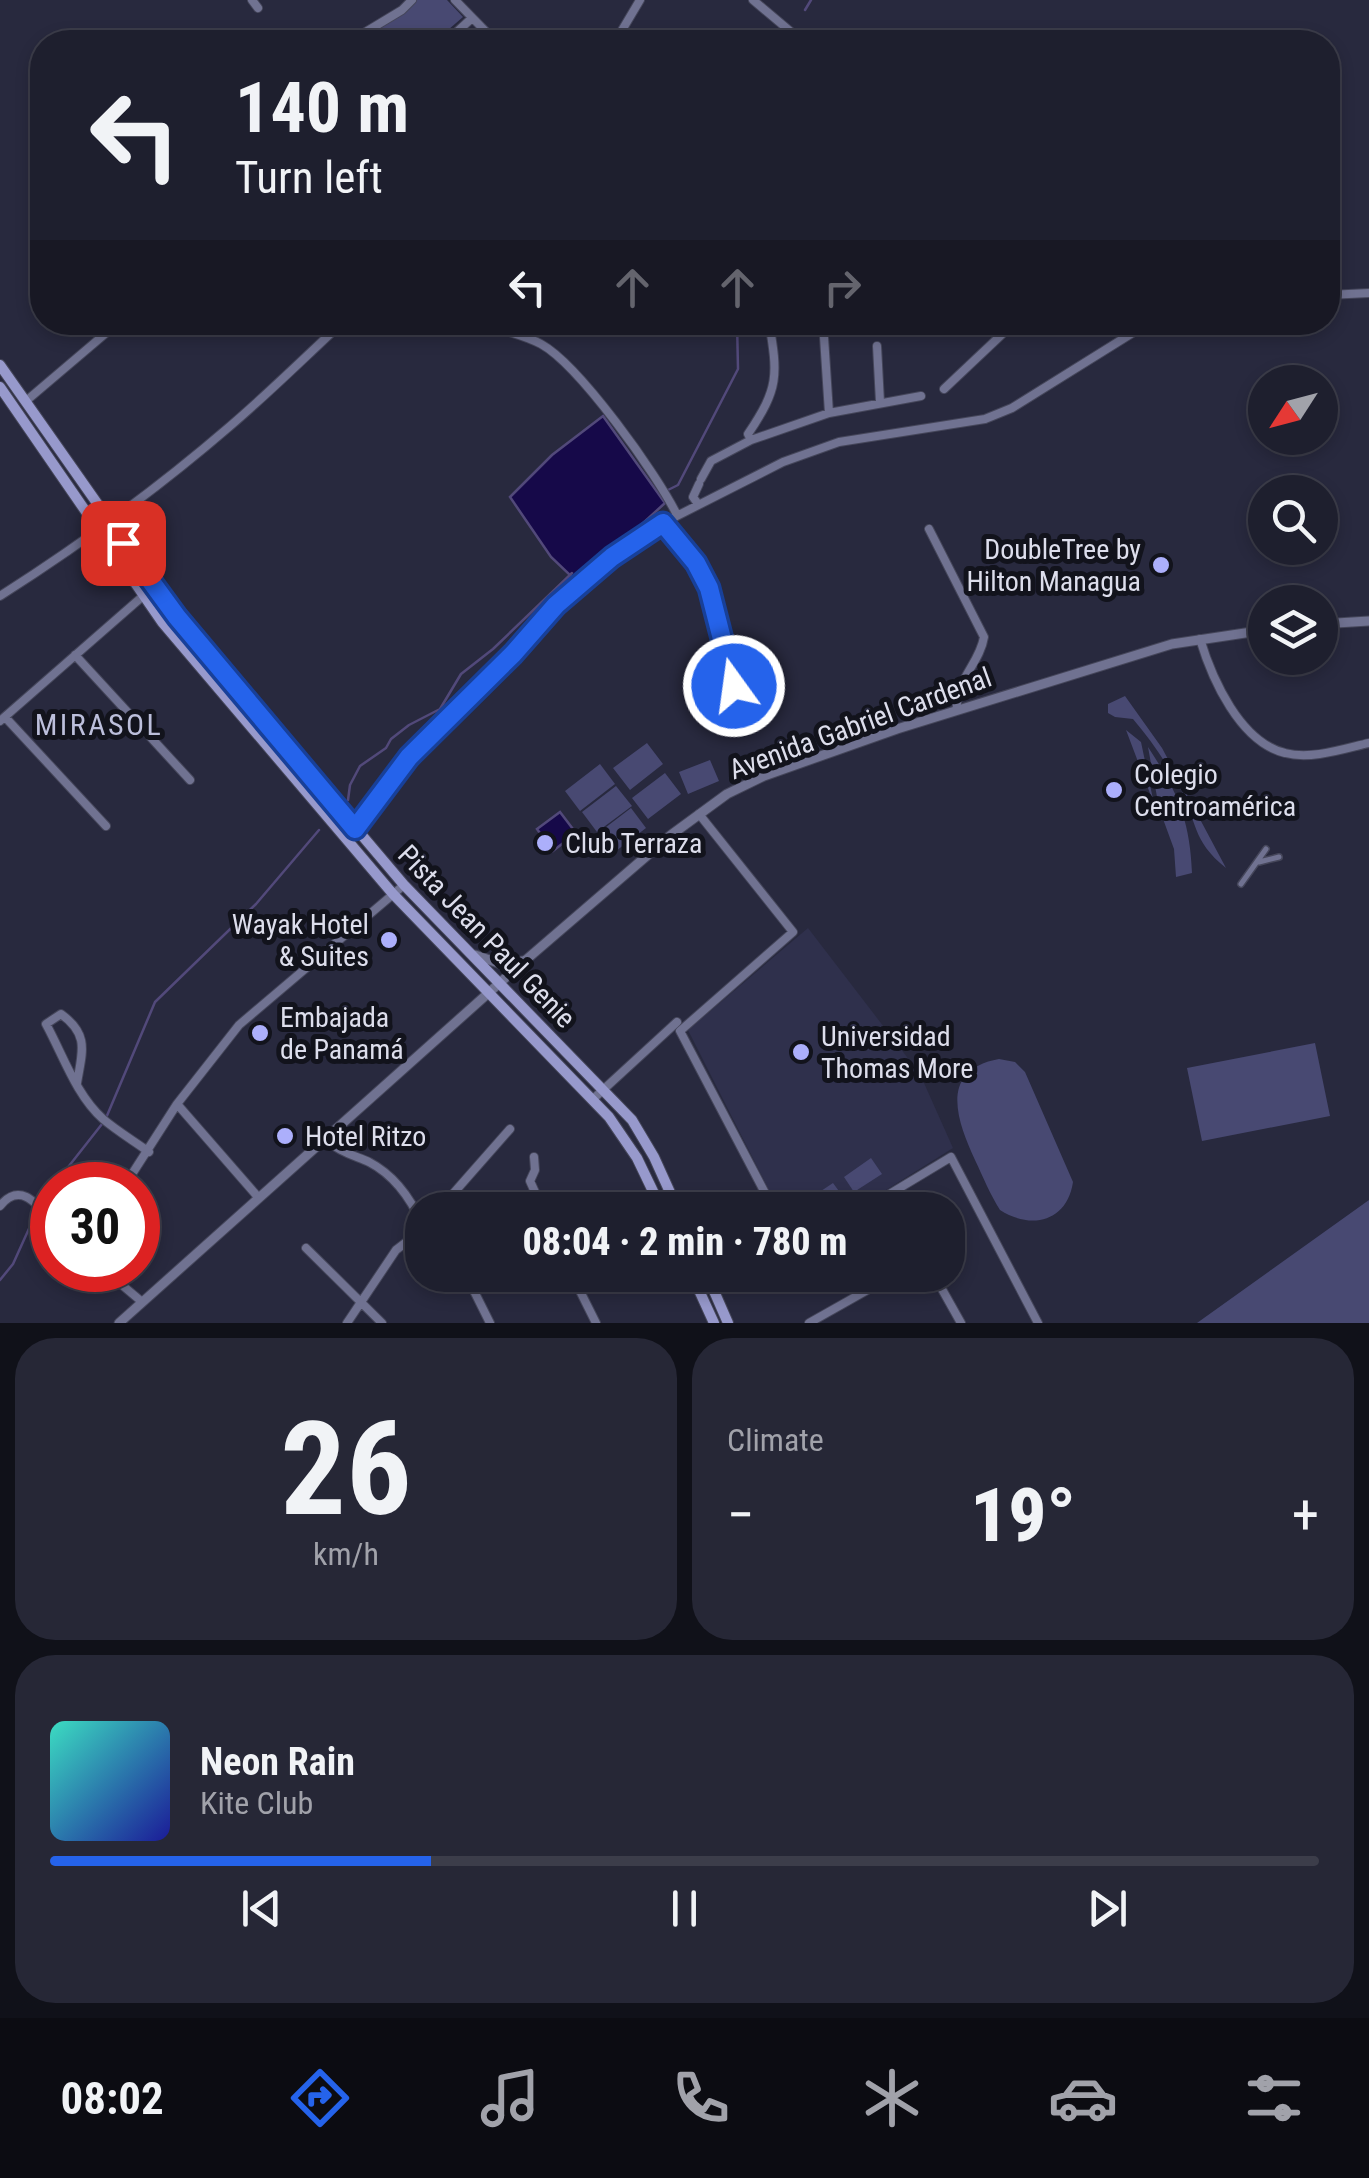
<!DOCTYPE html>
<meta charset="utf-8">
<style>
body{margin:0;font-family:"Roboto Condensed",sans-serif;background:#262736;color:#f1f3f6;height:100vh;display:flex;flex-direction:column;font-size:38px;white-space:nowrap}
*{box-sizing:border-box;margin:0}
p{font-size:32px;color:#a1a2aa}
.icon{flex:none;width:55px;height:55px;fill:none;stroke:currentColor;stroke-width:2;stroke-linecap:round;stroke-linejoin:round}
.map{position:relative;height:1323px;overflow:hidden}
.sheet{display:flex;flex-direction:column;gap:15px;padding:15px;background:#101119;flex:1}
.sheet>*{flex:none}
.top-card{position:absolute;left:30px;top:30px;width:1310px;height:305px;border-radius:40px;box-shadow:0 5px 15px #0003,0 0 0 2px #3c3d4a;background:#1e1f2e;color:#f1f3f6;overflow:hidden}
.needle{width:65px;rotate:234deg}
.buttons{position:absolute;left:1248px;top:365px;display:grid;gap:20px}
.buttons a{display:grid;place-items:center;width:90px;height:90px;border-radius:50%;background:#1e1f2e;box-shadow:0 5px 15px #0003,0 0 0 2px #3c3d4a;font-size:50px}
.speed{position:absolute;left:30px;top:1162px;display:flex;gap:20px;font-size:50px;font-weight:700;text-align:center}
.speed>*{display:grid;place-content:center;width:130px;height:130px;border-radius:50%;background:#1e1f2e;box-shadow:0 5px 15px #0003,0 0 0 2px #3c3d4a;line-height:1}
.speed .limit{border:15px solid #d22;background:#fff;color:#111}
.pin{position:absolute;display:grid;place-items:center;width:85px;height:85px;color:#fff;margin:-42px;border-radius:20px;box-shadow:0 5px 15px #0006}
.me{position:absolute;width:110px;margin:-55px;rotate:346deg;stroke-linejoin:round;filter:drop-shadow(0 0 8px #0008)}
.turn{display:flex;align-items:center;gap:35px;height:210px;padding:0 40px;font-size:45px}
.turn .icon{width:130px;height:130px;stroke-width:2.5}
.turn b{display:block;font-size:70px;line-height:85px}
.lanes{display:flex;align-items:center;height:95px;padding:0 40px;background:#0003;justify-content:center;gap:50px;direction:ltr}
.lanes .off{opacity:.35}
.big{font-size:75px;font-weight:800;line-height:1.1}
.sheet .widget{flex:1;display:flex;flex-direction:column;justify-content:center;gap:15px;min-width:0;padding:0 35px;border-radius:40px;background:#262736}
.sheet .dial{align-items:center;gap:0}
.dial b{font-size:130px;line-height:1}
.song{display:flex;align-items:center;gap:30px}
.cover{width:120px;height:120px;border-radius:15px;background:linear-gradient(135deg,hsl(170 70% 55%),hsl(240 70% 35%))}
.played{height:10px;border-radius:5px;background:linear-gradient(90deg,#2563eb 30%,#3c3d4a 30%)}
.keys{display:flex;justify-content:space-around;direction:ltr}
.heat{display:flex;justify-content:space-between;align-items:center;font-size:55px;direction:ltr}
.sheet .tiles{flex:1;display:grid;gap:15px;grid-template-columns:1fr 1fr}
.widget:last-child{grid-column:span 2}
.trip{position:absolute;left:405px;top:1192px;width:560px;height:100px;border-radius:40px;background:#1e1f2e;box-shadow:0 5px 15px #0003,0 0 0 2px #3c3d4a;font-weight:800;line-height:100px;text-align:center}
.tab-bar{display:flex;height:160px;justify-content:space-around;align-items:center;background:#0c0c12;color:#a1a2aa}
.tab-bar .icon{width:70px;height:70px}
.tab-bar .current{color:#2563eb}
.tab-bar b{font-size:45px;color:#f1f3f6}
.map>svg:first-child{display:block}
.built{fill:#2f304c}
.green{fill:#484972}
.water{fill:#160949;stroke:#52497a;stroke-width:2.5}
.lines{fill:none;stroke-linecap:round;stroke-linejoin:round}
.stream{stroke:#52497a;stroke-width:2.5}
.pedestrian-casing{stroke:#45465a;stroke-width:8}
.minor-casing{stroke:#45465a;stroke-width:10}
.tertiary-casing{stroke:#45465a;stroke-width:11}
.secondary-casing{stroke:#45465a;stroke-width:12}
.pedestrian{stroke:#707291;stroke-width:5}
.minor{stroke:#707291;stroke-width:8}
.tertiary{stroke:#707291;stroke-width:9}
.secondary{stroke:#9799cc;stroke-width:10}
.route-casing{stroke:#184099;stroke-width:25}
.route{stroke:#2563eb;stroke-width:18}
.poi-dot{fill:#acaffb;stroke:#12131c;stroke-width:4}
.labels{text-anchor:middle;stroke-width:10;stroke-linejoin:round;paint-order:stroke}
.poi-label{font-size:28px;fill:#dddeec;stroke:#12131c;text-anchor:start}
.street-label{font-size:28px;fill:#dddeec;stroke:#12131c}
.neighbourhood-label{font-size:30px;letter-spacing:2.5px;fill:#bcbfdb;stroke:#12131c}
</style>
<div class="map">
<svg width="1369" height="1323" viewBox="0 0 1369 1323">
<rect width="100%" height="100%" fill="#28293e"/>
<path class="built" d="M 808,928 L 920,1074 L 953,1148 L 854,1210 L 779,1210 L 688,1030 Z"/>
<path class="green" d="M 417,0 L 447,0 L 463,17 L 434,42 L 359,42 L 404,13 Z
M 1125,696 L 1162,748 L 1226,868 C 1191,840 1198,822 1179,786 C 1166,762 1151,740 1133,719 L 1115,717 L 1108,713 L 1108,704 Z
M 1126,730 L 1141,742 L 1154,804 Z
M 647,743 L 663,764 L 630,790 L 613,768 Z
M 1148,747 C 1177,791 1190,819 1192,873 L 1176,877 L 1174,849 L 1159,808 Z
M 710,760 L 719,781 L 688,794 L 679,772 Z
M 600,764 L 615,784 L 580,811 L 565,791 Z
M 665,773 L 681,794 L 648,819 L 632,798 Z
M 616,786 L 632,806 L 597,832 L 582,812 Z
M 631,808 L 646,828 L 612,854 L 597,834 Z
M 1315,1043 L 1330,1116 L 1202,1141 L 1187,1068 Z
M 999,1059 L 1015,1062 L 1025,1072 L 1073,1182 C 1067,1222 1031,1230 1000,1210 C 990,1194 983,1177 975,1160 C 957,1121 938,1070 999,1059 Z
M 871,1158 L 882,1174 L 854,1192 L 844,1177 Z
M 833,1183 L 844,1198 L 826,1210 L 812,1210 L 806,1201 Z
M 1369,1200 L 1369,1323 L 1197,1323 Z"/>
<path class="water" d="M 603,416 L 665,503 L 619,545 L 573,578 L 551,557 L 510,497 L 552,455 Z
M 560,812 L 576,833 L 553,851 L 537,829 Z"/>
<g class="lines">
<path class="stream" d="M 805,10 L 811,0
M 668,490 L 678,485 L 738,369 L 737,322
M 348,800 L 350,785 L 360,766 L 386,748 L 391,739 L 409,725 L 440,709 L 461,674 L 493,649 L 572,573
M 106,1118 L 155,1002 L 256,904 L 319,830
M 54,1185 L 102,1124
M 42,1205 L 52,1188
M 0,1280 L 13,1264 L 37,1211"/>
<g class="pedestrian-casing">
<path id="pedestrian" d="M 1259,862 L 1279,857
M 1241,884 L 1266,849"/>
</g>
<g class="minor-casing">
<path id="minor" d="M 252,0 L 258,8
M 455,0 L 496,42
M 753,0 L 803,42
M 623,29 L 640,42
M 349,42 L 402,10 L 412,0
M 446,42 L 472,18
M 615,42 L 640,0
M 1328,295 L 1369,293
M 482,322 C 501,331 523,334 541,344 C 579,365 657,474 677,515
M 823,322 L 829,413
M 889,330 L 897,322
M 877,346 L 880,402
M 944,389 L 1015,322
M 26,401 L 119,322
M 751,440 L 829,413 L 921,396
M 701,479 L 711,461 L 751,440 L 748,434 C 779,388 778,376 769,322
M 698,504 L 693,497 L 699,484
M 663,523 L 695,563 L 709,588 L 733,686
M 929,529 L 984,637 C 980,663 954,682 957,710
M 0,596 C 80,545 157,489 229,427 C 269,393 305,357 343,322
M 1200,639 C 1212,679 1240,742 1285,753 C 1311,760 1343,749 1369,743
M 75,655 L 190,780
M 5,717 L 106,826
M 0,721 L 143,596
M 699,814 L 793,932 L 680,1031 L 774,1210
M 355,829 L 409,757 L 513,653 L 556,605 L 612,557 L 663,523 L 783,462 L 839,442 L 985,419 L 1012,408 L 1150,322
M 77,1083 C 82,1052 90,1035 61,1014 L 46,1024 C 63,1055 76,1095 103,1119 C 117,1131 134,1141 149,1152
M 592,1100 L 677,1022
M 177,1104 L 258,1197
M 325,1139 C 338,1151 353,1155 369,1162 C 394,1175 411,1199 422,1224
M 534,1157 L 535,1170 L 530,1181 L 543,1210
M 125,1185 L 177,1104 L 239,1025 L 404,885
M 0,1206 C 20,1181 37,1204 52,1221
M 428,1210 L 451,1196 L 510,1129
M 863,1210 L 951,1157 L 1038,1323
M 306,1248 L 382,1323
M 104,1270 L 141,1301
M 466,1275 L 490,1323
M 572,1275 L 596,1323
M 934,1275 L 961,1323
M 347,1323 L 396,1250 L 422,1230
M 809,1323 L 894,1275"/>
</g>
<g class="tertiary-casing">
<path id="tertiary" d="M 1320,624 L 1369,621
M 475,955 L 501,964 L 523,961
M 119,1323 L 513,971 L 671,835 L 727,794 L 764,776 L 897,729 L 1172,644 L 1265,630"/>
</g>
<g class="secondary-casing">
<path id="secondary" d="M 0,365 L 177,617 L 404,885 L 632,1120 L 654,1157 L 678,1210
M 0,387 L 162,622 L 393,894 L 609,1117 L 637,1158 L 662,1210
M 692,1275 L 714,1323
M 707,1275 L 728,1323"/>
</g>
<use href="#pedestrian" class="pedestrian"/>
<use href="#minor" class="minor"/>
<use href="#tertiary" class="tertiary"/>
<use href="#secondary" class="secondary"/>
</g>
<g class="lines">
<g class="route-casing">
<path id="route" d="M 123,543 L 177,617 L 355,829 L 409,757 L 513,654 L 556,605 L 612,557 L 663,523 L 696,563 L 709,588 L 734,686"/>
</g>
<use href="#route" class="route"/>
</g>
<g class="poi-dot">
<circle cx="1161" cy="565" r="10"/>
<circle cx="1114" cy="790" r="10"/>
<circle cx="545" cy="843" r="10"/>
<circle cx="389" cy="940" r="10"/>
<circle cx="260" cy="1033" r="10"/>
<circle cx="801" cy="1052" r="10"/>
<circle cx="285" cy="1136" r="10"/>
</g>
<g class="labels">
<g class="poi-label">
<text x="1141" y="559" text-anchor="end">DoubleTree by<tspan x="1141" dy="32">Hilton Managua</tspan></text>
<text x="1134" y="784">Colegio<tspan x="1134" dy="32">Centroamérica</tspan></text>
<text x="565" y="853">Club Terraza</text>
<text x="369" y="934" text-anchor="end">Wayak Hotel<tspan x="369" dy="32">&amp; Suites</tspan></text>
<text x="280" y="1027">Embajada<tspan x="280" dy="32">de Panamá</tspan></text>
<text x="821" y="1046">Universidad<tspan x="821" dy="32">Thomas More</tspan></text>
<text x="305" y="1146">Hotel Ritzo</text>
</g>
<g class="street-label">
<text transform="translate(860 723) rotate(-20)" y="10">Avenida Gabriel Cardenal</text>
<text transform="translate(487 936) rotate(46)" y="10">Pista Jean Paul Genie</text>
</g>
<g class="neighbourhood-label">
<text x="99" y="735">MIRASOL</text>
</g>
</g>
</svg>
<div class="buttons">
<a><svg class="needle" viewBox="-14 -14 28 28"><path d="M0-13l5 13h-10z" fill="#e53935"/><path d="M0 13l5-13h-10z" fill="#a1a2aa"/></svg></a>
<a><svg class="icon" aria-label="search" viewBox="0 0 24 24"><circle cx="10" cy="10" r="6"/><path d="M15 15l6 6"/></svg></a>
<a><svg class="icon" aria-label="layers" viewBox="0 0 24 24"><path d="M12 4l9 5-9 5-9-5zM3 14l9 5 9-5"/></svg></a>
</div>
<div class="speed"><div class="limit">30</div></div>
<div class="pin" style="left:123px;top:543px;background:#d93025"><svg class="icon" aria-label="arrive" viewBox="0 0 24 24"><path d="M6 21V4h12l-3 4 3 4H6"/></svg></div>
<svg class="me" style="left:734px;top:686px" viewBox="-20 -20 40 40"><circle r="17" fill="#2563eb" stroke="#fff" stroke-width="3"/><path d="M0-11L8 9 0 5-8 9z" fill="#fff"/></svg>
<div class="trip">08:04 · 2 min · 780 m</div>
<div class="top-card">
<div class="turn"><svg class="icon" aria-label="left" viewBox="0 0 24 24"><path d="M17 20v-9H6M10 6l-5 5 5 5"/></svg><div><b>140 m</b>Turn left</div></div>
<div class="lanes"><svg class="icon" aria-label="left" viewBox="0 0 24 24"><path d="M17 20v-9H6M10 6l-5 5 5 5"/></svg><svg class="icon off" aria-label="ahead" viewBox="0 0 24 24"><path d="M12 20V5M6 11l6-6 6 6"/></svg><svg class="icon off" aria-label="ahead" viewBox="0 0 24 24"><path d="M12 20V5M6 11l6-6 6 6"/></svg><svg class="icon off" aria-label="right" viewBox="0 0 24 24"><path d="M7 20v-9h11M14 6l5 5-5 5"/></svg></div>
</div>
</div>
<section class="sheet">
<div class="tiles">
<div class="widget dial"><b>26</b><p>km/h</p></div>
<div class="widget"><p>Climate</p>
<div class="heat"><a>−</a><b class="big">19°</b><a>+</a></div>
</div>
<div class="widget">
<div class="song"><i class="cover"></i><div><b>Neon Rain</b><p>Kite Club</p></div></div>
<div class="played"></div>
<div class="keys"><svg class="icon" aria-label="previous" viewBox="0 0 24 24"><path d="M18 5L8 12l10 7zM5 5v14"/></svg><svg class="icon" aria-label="pause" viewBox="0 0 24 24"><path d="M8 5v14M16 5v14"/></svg><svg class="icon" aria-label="next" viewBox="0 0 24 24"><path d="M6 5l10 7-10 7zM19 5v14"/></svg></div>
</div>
</div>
</section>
<nav class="tab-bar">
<b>08:02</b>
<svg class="icon current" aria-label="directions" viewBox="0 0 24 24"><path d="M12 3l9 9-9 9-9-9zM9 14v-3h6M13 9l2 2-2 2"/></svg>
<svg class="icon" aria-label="music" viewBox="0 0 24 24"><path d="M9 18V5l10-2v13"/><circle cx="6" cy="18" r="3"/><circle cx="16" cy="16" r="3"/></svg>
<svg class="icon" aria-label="phone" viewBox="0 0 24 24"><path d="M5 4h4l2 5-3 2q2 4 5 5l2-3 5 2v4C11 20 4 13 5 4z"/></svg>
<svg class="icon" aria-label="climate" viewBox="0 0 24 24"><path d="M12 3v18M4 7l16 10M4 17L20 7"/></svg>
<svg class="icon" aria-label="car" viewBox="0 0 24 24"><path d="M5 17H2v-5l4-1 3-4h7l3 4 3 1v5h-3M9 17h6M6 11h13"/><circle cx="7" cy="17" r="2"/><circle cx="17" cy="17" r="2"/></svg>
<svg class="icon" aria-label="filters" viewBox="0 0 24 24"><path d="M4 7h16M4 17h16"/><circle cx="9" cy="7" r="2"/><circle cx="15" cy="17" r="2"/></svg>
</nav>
